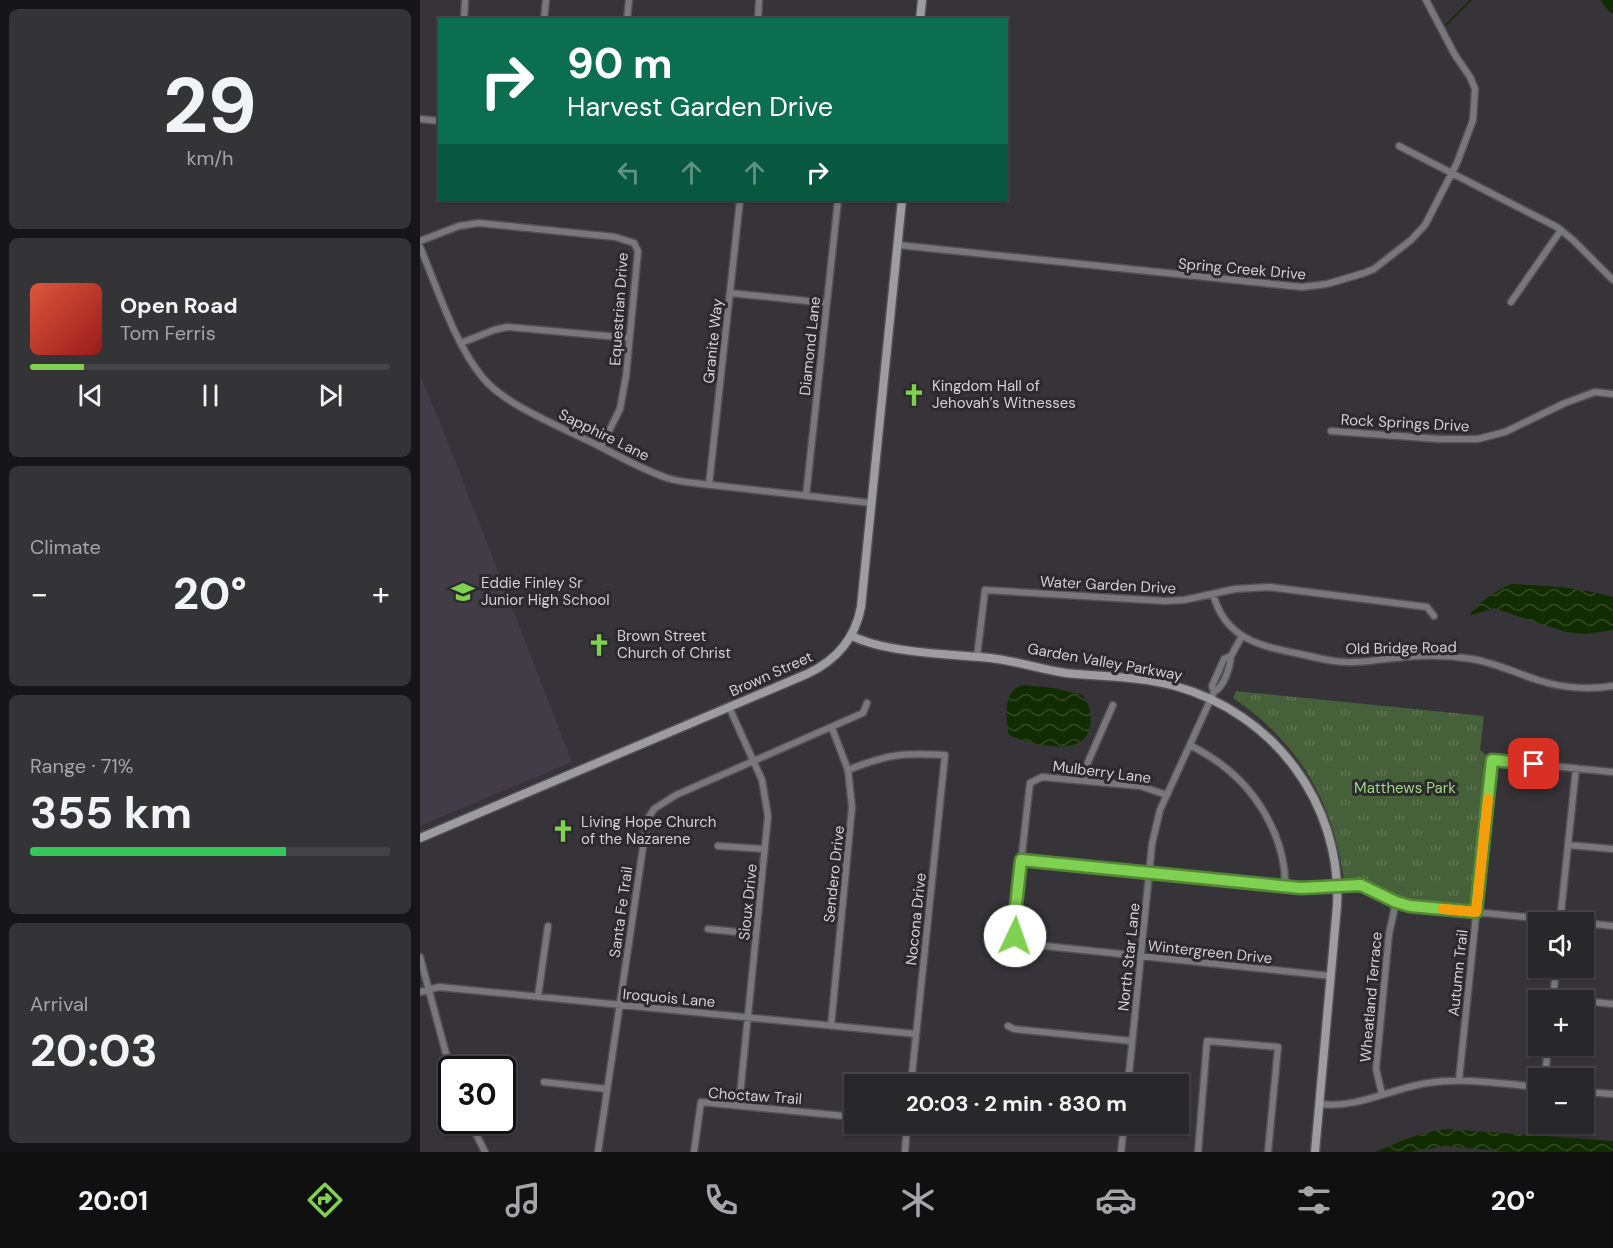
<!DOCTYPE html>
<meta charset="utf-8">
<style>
body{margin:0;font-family:"DM Sans",sans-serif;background:#343336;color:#f1f3f6;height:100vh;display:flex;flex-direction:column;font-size:22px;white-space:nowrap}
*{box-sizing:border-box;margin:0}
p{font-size:20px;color:#a5a5a8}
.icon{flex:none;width:33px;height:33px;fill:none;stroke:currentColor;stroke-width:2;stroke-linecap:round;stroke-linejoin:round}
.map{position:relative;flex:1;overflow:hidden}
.side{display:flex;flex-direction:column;gap:9px;padding:9px;background:#161517;width:420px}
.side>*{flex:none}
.guide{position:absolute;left:18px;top:18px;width:570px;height:183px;border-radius:0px;box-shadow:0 2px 4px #0004,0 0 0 2px #444447;background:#0b6e4f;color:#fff;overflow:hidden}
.controls{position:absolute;left:1108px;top:912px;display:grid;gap:12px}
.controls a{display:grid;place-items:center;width:66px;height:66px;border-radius:0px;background:#28272a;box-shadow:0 2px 4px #0004,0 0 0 2px #444447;font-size:30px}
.speed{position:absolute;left:18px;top:1056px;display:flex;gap:12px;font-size:30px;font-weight:700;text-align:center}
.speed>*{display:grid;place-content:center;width:78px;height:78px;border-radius:50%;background:#28272a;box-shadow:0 2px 4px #0004,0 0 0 2px #444447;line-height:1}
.speed .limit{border:3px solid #111;border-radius:9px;background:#fff;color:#111}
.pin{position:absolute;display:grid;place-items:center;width:51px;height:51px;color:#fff;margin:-26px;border-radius:12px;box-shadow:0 3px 9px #0006}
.me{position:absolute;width:66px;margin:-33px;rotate:3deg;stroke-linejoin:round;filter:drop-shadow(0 0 4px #0008)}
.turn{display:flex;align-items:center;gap:21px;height:126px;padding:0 30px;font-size:27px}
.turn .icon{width:78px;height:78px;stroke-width:2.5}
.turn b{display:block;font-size:42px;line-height:51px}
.lanes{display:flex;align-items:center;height:57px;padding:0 30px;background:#0003;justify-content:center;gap:30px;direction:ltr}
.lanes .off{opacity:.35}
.big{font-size:45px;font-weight:700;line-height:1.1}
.side .widget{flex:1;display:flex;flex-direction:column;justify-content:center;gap:9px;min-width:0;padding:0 21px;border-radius:9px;background:#343336}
.side .dial{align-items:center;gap:0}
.dial b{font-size:78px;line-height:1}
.song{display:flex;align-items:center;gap:18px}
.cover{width:72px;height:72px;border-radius:9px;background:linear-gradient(135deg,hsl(10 70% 55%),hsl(0 70% 35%))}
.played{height:6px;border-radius:3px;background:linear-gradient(90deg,#80d051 15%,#444447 15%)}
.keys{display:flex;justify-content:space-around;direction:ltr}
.heat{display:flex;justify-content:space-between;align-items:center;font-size:33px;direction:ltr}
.charge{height:9px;border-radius:4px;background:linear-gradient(90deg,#34c759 71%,#444447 0)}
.trip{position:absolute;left:424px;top:1074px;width:345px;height:60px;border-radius:0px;background:#28272a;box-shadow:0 2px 4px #0004,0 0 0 2px #444447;font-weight:700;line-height:60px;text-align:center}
.tab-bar{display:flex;height:96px;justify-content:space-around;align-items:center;background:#101011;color:#a5a5a8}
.tab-bar .icon{width:42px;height:42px}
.tab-bar .current{color:#80d051}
.tab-bar b{font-size:27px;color:#f1f3f6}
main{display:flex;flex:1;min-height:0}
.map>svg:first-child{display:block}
.built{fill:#413c45}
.park{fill:url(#park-tufts)}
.water{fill:url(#water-waves)}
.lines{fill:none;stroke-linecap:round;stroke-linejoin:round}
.stream{stroke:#112c00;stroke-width:1.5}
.river{stroke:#112c00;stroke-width:10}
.street-casing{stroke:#525054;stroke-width:9}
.secondary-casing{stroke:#525054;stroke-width:11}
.street{stroke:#787779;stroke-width:6}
.secondary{stroke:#9d9c9e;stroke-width:8}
.route-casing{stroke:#538735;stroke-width:15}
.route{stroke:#80d051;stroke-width:10}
.slow{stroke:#f59e0b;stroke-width:10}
.labels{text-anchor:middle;stroke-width:6;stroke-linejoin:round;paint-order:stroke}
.street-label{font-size:15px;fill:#d2d0d3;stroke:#2c2a2d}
.poi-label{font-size:15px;fill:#d2d0d3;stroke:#2c2a2d;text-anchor:start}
.park-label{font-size:15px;fill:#9fd783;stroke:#2c2a2d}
</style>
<main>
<section class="side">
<div class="widget dial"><b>29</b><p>km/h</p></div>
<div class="widget">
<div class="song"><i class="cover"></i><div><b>Open Road</b><p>Tom Ferris</p></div></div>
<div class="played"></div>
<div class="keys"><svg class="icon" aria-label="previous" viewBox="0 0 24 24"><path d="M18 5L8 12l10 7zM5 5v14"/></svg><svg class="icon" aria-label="pause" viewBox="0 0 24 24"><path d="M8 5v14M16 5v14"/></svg><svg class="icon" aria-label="next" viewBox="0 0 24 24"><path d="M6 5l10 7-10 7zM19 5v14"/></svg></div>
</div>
<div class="widget"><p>Climate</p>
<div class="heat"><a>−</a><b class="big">20°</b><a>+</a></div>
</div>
<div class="widget"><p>Range · 71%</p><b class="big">355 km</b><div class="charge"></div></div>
<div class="widget"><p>Arrival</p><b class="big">20:03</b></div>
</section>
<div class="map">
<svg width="1193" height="1152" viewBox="0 0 1193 1152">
<defs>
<pattern id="park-tufts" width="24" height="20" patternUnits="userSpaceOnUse" patternTransform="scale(1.5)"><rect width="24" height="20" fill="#466039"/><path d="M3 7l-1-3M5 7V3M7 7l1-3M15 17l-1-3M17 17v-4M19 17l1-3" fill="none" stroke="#607655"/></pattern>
<pattern id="water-waves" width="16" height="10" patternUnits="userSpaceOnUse" patternTransform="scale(1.5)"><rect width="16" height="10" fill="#112c00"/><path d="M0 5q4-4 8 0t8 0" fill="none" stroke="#334a24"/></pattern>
</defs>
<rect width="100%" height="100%" fill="#363438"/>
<path class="built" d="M 0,375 L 20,422 L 152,762 L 0,826 Z"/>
<path class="park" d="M 816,691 L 1064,716 L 1060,750 L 1067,756 L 1063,763 L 1066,771 L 1052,906 L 1049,907 L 995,902 L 979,899 L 951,884 L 924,880 C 913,801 879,743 813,698 Z"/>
<path class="water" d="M 1092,584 L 1141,587 L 1168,591 L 1193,597 L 1193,630 L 1165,634 L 1146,632 L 1074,608 L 1052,615 L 1050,614 C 1060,601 1077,590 1092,584 Z
M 603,685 L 634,688 L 662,695 C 670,705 672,714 670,727 C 664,759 610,744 589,735 C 586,718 582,691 603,685 Z
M 1028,1129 L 1193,1141 L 1193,1152 L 1090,1152 L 1025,1146 L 990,1152 L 955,1152 C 979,1142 1002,1131 1028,1129 Z"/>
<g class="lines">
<path class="stream" d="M 1026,25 L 1051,0"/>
<path class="river" d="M 1186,0 L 1193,8"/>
<g class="street-casing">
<path id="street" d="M 44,20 L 45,0
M 124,20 L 126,0
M 207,20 L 209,0
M 338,20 L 339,0
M 0,119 L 20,121
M 979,146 L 1137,227 L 1153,240 L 1193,280
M 0,241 L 39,226 L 59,223 L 195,237 L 214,243 L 218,251 L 206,376 L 200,409 L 181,447
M 478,245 L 882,287 L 907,284 L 944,273 L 954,269 L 991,240 L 1005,225 L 1037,163 L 1053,120 L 1055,89 L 1050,77 L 1035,55 L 1006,0
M 0,247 C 18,289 34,343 63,378 C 85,405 141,427 173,443 C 197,455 221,469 247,478 C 256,481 265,482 274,483 L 451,503
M 310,293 L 407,303
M 1091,302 L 1141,230
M 41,343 L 74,330 L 87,327 L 209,338
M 911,431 L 1019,439 L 1058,439 L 1085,432 L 1145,403 L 1175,392 L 1193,394
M 289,485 L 320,200
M 386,496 L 418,200
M 793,594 C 805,639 840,646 880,654 C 898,658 916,663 934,662 C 948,662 961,659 975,658 C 1000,655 1026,655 1052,659 C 1076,663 1098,674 1121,681 C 1143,688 1171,690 1193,686
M 811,656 L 822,636
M 557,657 L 565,590 L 745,601 L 764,600 L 815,589 L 849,587 L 1007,607 L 1014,616
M 309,707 L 342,780 L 348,816 L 319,1105
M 770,745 C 781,751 792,757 802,765 C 839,793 866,840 865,886
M 428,770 C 468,754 482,753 525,755 L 491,1084
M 665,781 L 668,762 L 693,705
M 747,795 L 720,786 L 622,777 L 610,783 L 593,932 C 595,938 599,942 606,944 L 911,976
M 1148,845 L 1193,849
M 298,846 L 345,849
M 601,860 L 881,888 L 941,885 L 976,902 L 990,906 L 1158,922
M 1140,922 L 1156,768
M 1164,923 L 1193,926
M 288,929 L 336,934
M 0,957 L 32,1076
M 0,992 L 19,987 L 496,1034
M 118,996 L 128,926
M 1133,998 L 1158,1000
M 1133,1000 L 1136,968
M 1164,1001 L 1193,1004
M 411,1026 L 432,807 L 428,770 L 412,728
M 588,1026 L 594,1029 L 712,1041
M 1125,1078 L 1128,1046
M 1039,1080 L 1072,760 L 1193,772
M 124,1082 L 187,1089
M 708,1084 L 732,844 L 740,810 L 794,692 C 804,687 810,668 811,656 L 804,659 L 792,686 L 794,692
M 1164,1092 L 1193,1094
M 962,1094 L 956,1069 L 957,1058 L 969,934 L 976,902
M 900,1104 C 937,1109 972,1088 1008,1083 C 1044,1077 1083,1084 1119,1087
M 49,1120 L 65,1152
M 178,1152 L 227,820 L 234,809 L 256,795 L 443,713 L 447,703
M 274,1152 L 281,1102 L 435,1117
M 485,1152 L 487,1124
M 701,1152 L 704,1124
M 778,1152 L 787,1041 L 858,1047 L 848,1152"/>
</g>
<g class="secondary-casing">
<path id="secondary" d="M 500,20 L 502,0
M 432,636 C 467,653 529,654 570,658 C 596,661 621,669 646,673 C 682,677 720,676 755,686 C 854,713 922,804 917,906 L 895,1152
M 0,838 L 387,674 C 417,660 435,639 441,607 L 482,200"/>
</g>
<use href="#street" class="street"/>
<use href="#secondary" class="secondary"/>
</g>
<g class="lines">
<g class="route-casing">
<path id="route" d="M 595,936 L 593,932 L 601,860 L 881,888 L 941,885 L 976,902 L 990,906 L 1056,912 L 1072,760 L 1114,764"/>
</g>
<use href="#route" class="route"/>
<path class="slow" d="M 1023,909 L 1056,912 L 1068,799"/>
</g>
<defs>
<g id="church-bare" transform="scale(1.8)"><path d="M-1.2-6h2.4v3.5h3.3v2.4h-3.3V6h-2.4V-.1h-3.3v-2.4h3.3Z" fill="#80d051" stroke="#2c2a2d" stroke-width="2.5" paint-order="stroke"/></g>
<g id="school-bare" transform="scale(1.8)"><path d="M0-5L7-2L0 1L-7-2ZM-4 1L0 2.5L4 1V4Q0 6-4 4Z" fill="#80d051" stroke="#2c2a2d" stroke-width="2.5" paint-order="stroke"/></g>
</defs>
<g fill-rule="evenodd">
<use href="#church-bare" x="494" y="395"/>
<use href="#school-bare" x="43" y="592"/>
<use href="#church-bare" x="179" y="645"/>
<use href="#church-bare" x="143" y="831"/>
</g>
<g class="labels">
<g class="street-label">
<text transform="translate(822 269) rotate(5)" y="5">Spring Creek Drive</text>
<text transform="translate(199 309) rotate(-86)" y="5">Equestrian Drive</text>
<text transform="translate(293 341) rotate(-84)" y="5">Granite Way</text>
<text transform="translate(390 346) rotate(-84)" y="5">Diamond Lane</text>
<text transform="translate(985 423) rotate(3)" y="5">Rock Springs Drive</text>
<text transform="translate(184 435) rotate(26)" y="5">Sapphire Lane</text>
<text transform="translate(688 585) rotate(3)" y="5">Water Garden Drive</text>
<text transform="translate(981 648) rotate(-1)" y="5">Old Bridge Road</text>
<text transform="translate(685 662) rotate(10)" y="5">Garden Valley Parkway</text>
<text transform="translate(351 674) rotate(-24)" y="5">Brown Street</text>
<text transform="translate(682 772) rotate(7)" y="5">Mulberry Lane</text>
<text transform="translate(414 874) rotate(-84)" y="5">Sendero Drive</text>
<text transform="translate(328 902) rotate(-84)" y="5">Sioux Drive</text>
<text transform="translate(201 912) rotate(-82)" y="5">Santa Fe Trail</text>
<text transform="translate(496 919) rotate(-84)" y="5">Nocona Drive</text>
<text transform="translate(790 952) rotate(6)" y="5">Wintergreen Drive</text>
<text transform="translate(709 957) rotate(-84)" y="5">North Star Lane</text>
<text transform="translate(1038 973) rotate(-84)" y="5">Autumn Trail</text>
<text transform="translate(951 997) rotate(-85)" y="5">Wheatland Terrace</text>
<text transform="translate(249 998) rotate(5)" y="5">Iroquois Lane</text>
<text transform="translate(335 1096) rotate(4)" y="5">Choctaw Trail</text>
</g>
<g class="poi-label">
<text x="512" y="391">Kingdom Hall of<tspan x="512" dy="17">Jehovah’s Witnesses</tspan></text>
<text x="61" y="588">Eddie Finley Sr<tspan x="61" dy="17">Junior High School</tspan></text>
<text x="197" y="641">Brown Street<tspan x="197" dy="17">Church of Christ</tspan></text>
<text x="161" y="827">Living Hope Church<tspan x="161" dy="17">of the Nazarene</tspan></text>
</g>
<g class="park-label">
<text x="985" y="793">Matthews Park</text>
</g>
</g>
</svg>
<div class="controls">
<a><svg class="icon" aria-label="sound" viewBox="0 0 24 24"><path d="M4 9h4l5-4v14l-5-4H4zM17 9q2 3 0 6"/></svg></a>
<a>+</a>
<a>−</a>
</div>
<div class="speed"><div class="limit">30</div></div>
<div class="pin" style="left:1114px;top:764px;background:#d93025"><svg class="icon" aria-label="arrive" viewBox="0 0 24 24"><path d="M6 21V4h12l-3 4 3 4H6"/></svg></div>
<svg class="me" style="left:595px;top:936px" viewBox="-20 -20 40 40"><circle r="19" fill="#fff"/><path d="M0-13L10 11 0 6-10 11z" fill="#80d051"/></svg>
<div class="trip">20:03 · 2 min · 830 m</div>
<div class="guide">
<div class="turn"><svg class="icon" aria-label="right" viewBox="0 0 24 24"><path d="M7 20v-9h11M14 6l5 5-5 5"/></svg><div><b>90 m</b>Harvest Garden Drive</div></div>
<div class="lanes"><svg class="icon off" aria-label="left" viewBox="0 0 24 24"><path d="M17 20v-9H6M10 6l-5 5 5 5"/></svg><svg class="icon off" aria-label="ahead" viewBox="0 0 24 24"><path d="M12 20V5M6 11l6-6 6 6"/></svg><svg class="icon off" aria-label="ahead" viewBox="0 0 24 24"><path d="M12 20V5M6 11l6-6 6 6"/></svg><svg class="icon" aria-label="right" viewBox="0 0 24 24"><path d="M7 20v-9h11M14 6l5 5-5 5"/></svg></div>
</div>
</div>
</main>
<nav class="tab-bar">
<b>20:01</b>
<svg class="icon current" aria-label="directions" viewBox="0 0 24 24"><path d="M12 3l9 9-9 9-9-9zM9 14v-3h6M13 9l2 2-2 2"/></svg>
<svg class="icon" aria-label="music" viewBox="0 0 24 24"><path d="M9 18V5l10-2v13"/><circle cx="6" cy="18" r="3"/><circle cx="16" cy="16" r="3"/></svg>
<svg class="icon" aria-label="phone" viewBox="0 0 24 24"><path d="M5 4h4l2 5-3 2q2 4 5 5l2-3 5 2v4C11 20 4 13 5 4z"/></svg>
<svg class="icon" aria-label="climate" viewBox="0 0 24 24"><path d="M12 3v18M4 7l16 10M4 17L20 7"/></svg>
<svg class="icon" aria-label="car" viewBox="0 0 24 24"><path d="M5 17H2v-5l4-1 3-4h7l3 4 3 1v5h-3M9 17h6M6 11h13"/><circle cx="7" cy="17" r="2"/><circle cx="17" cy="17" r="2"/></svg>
<svg class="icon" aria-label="filters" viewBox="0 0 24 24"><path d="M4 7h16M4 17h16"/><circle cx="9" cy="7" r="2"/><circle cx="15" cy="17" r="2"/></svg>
<b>20°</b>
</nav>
